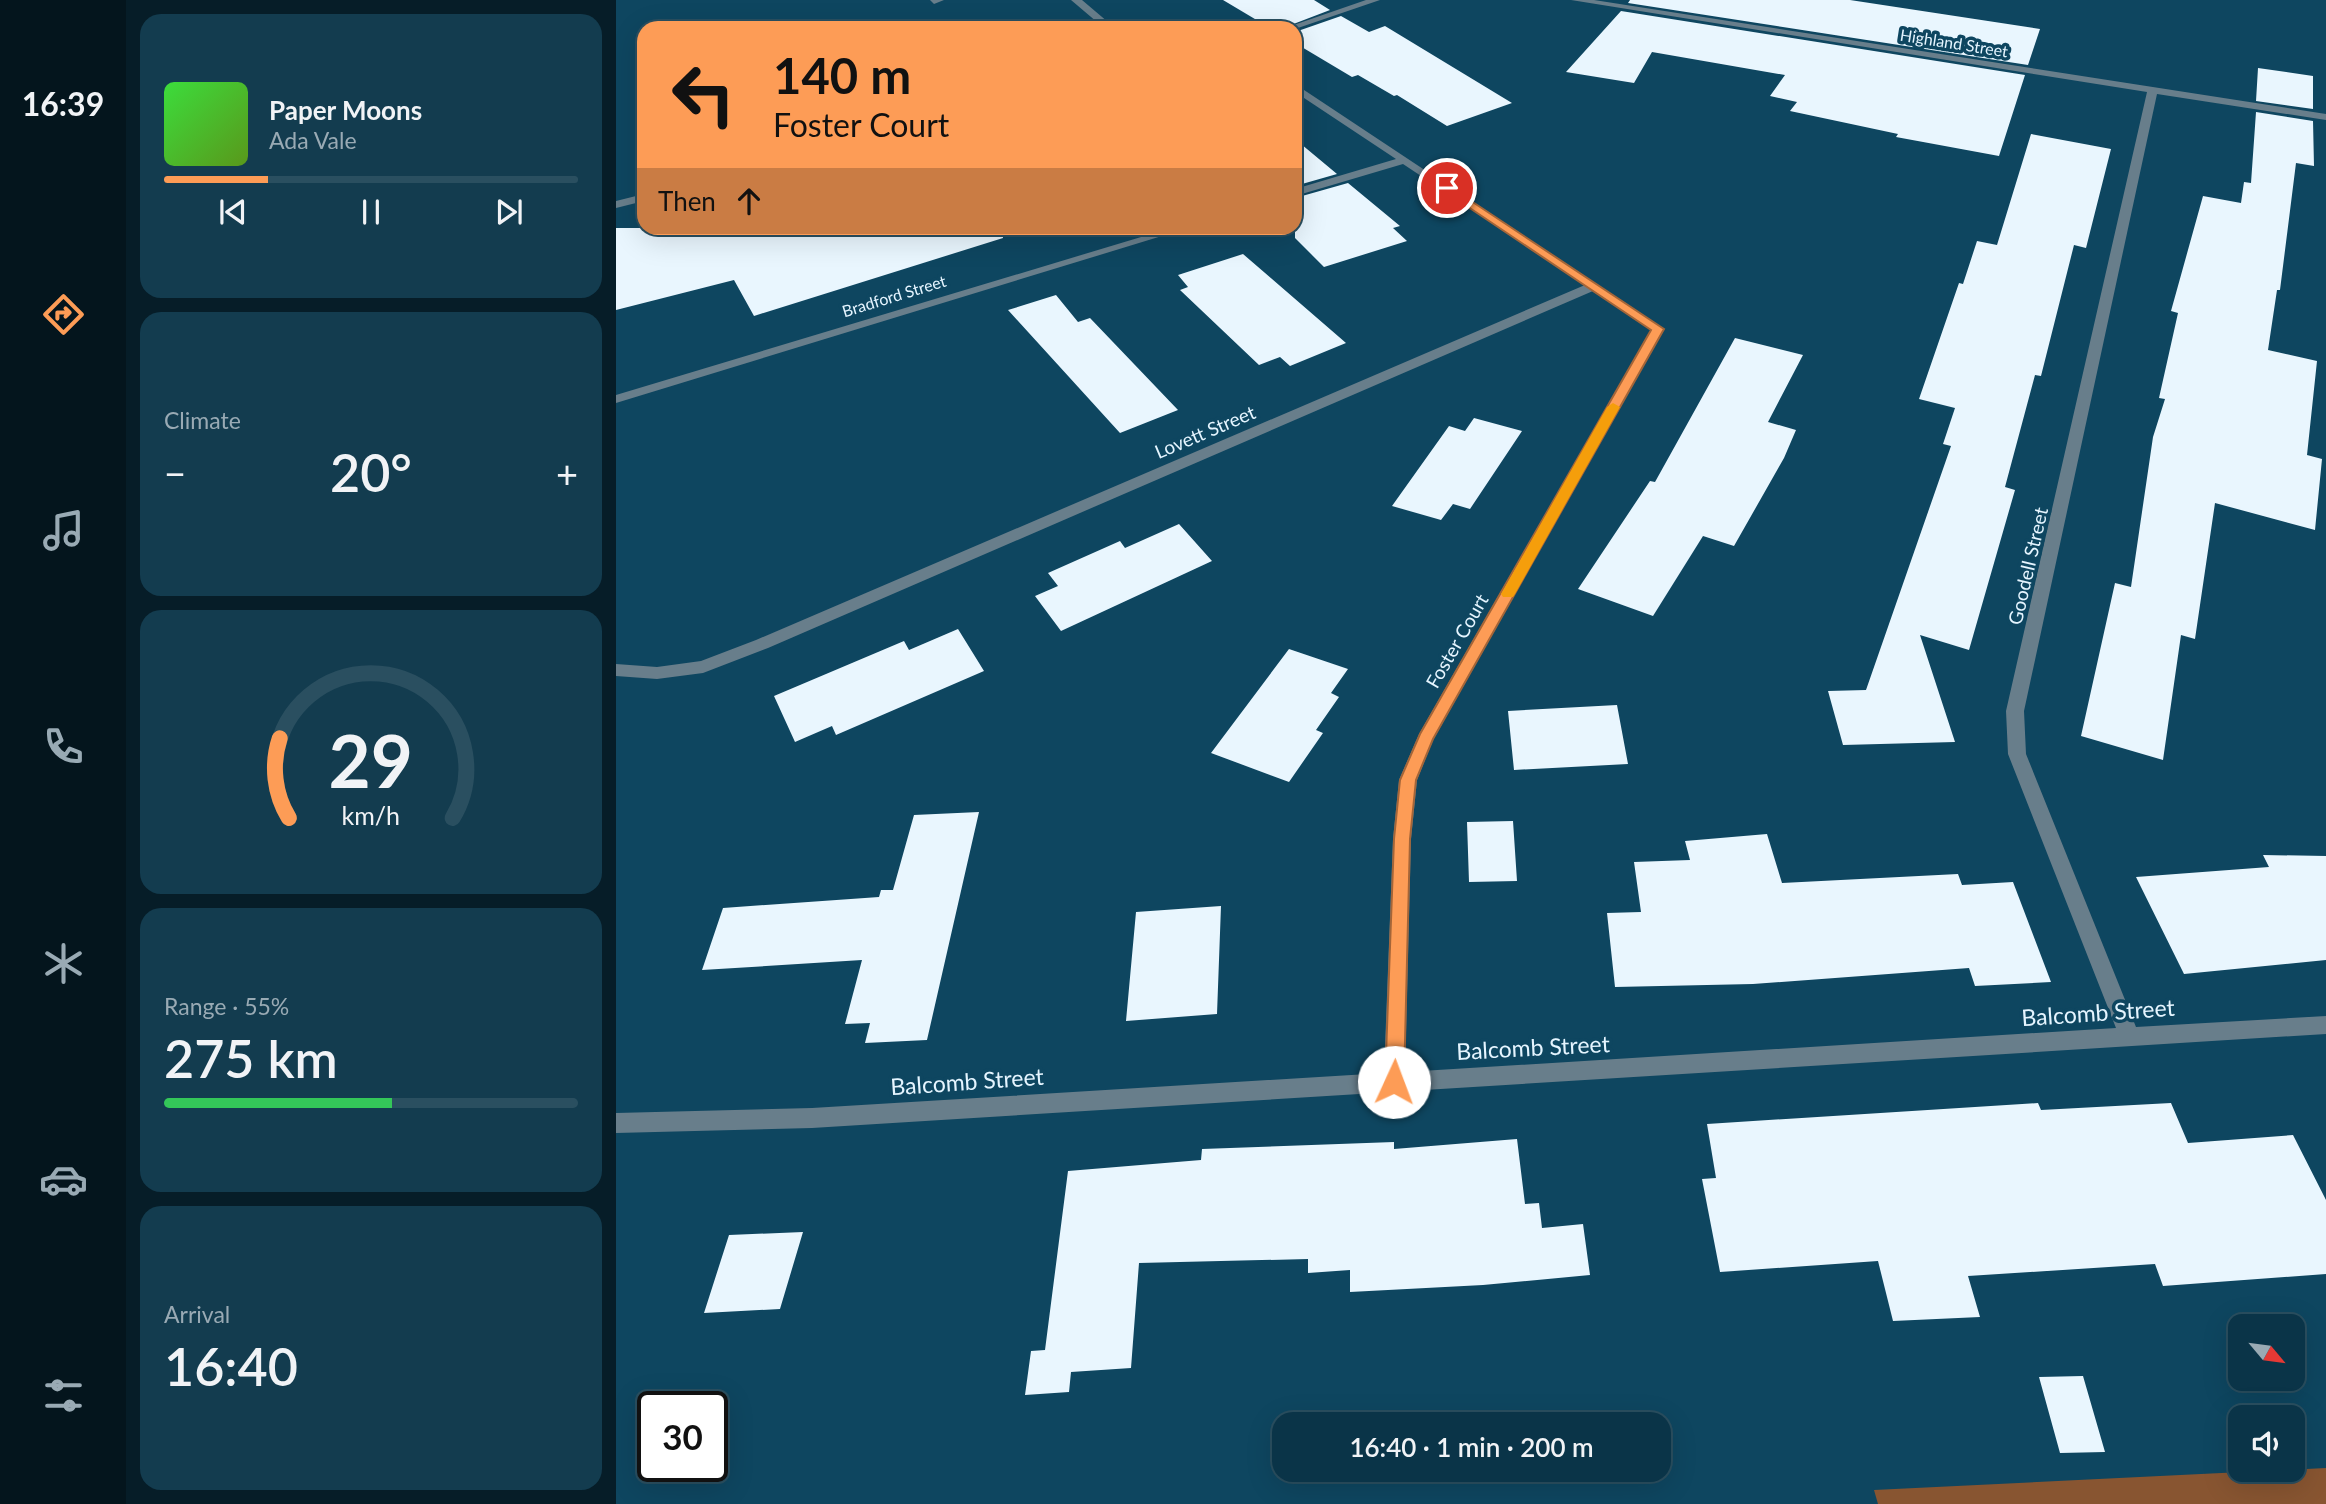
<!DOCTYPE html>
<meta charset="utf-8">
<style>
body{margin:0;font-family:Lato,sans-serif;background:#133c4f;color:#f1f3f6;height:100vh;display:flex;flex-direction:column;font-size:26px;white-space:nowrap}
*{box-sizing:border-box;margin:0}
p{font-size:23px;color:#99aab4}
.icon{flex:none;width:38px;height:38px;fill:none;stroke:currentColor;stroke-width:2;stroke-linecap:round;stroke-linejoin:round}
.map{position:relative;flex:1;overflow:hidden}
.drawer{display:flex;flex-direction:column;gap:14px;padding:14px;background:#061d28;width:490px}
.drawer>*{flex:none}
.top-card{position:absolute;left:21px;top:21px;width:665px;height:214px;border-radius:21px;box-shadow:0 7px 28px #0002,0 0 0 2px #2a4f60;background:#fd9c56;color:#111;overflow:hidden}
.needle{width:46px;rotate:119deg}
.fabs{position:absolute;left:1612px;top:1314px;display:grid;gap:14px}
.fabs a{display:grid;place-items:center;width:77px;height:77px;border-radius:14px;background:#0a3448;box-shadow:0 7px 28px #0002,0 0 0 2px #2a4f60;font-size:35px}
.speed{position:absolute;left:21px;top:1391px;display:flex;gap:14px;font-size:35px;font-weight:700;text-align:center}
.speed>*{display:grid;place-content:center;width:91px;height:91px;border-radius:50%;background:#0a3448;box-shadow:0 7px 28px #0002,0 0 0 2px #2a4f60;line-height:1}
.speed .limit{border:4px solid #111;border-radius:10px;background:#fff;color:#111}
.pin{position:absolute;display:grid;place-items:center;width:60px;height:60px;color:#fff;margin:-30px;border:4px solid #fff;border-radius:50%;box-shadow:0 2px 7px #0007}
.me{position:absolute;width:77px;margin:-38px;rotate:2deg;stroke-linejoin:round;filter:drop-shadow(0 0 5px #0008)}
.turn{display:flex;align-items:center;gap:24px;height:147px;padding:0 21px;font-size:32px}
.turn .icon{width:91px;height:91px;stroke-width:2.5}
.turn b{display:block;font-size:49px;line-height:60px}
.then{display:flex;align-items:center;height:66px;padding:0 21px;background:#0003;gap:14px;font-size:26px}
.big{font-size:52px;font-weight:600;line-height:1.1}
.drawer .tile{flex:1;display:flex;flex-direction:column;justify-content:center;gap:10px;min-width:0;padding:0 24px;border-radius:21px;background:#133c4f}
.drawer .dial{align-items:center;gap:0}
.dial svg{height:182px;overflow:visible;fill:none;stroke:#2a4f60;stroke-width:7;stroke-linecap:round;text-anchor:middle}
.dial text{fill:#f1f3f6;stroke:none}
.song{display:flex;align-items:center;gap:21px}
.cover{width:84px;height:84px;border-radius:10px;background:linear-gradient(135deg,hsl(120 70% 55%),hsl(90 70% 35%))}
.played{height:7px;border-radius:4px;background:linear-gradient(90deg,#fd9c56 25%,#2a4f60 25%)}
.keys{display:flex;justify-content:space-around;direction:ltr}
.heat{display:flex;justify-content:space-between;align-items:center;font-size:38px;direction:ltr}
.charge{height:10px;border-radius:5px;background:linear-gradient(90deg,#34c759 55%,#2a4f60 0)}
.trip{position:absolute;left:656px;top:1412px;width:399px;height:70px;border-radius:21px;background:#0a3448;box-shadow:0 7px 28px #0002,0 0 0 2px #2a4f60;font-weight:600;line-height:70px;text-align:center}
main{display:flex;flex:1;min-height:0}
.menu{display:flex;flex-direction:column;width:126px;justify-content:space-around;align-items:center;background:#04151d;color:#99aab4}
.menu .icon{width:49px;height:49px}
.menu .current{color:#fd9c56}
.menu b{font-size:32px;color:#f1f3f6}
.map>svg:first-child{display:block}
.green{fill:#885531}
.building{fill:#e9f6fe}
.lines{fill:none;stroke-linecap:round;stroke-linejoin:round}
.minor{fill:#687e8b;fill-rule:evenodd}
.route{fill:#fd9c56;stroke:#a46538;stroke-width:2}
.slow{fill:#f59e0b}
.labels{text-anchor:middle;stroke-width:7;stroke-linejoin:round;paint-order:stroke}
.far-street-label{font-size:16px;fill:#e5f5ff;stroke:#0e4660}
.street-label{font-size:19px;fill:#e5f5ff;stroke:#0e4660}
.near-street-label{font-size:23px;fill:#e5f5ff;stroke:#0e4660}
</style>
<main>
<nav class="menu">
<b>16:39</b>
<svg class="icon current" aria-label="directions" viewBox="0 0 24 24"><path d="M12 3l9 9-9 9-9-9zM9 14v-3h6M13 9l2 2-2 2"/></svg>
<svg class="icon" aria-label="music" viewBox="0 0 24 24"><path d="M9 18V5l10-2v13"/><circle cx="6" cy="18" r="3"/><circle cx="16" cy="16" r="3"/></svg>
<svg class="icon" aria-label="phone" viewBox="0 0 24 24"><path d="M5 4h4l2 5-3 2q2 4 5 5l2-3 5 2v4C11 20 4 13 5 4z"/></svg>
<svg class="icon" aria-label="climate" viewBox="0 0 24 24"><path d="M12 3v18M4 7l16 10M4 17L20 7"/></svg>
<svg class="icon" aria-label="car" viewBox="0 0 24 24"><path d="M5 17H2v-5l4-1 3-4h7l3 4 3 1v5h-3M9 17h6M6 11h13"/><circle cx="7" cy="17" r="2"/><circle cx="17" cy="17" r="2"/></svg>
<svg class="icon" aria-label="filters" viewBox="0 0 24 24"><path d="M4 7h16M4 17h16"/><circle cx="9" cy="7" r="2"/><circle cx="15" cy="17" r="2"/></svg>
</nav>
<section class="drawer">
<div class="tile">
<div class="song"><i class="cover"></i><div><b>Paper Moons</b><p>Ada Vale</p></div></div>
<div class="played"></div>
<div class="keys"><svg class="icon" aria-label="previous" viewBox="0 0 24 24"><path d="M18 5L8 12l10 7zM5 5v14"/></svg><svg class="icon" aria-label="pause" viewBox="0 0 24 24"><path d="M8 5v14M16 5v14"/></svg><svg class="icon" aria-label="next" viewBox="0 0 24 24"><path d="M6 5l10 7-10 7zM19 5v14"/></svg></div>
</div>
<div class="tile"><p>Climate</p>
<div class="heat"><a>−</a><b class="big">20°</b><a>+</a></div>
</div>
<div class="tile dial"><svg viewBox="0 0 100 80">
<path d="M14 69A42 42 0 1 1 86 69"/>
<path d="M14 69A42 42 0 0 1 10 34" stroke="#fd9c56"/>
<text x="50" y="56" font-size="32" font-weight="700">29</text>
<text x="50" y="72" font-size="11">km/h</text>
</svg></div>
<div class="tile"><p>Range · 55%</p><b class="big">275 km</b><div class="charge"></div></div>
<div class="tile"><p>Arrival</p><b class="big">16:40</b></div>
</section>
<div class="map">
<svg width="1710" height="1504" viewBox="0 0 1710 1504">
<rect width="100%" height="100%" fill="#0e4660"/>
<path class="green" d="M 1710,1468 L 1710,1504 L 1262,1504 L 1258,1490 Z"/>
<path class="building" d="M 607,0 L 698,0 L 714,10 L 667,28 L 654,28 Z
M 1014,0 L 1234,0 L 1424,29 L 1412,65 L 1012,3 Z
M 1005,11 L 1409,75 L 1383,156 L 1280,137 L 1282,134 L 1174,111 L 1181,102 L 1154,96 L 1169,75 L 1036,52 L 1018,83 L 950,72 Z
M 725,16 L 753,32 L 769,26 L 896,103 L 831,126 L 781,95 L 778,96 L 742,75 L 736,77 L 679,43 L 679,32 Z
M 1642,68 L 1697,76 L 1697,109 L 1640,101 Z
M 1640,112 L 1697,121 L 1698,166 L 1680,163 L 1664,290 L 1661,290 L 1652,350 L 1701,361 L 1691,455 L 1706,459 L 1699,530 L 1599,503 L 1579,639 L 1565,635 L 1547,760 L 1465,736 L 1499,583 L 1515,587 L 1537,437 L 1549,399 L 1543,398 L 1562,313 L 1555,311 L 1587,196 L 1625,203 L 1628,182 L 1635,183 Z
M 1415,134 L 1495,149 L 1470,248 L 1458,245 L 1425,376 L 1419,375 L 1389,487 L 1399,490 L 1353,650 L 1304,635 L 1339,742 L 1227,745 L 1212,691 L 1250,690 L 1335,446 L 1327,444 L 1339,408 L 1303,399 L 1343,283 L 1347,284 L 1361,241 L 1381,245 Z
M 679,139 L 721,174 L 679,186 Z
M 732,183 L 784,226 L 777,228 L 791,241 L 708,267 L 679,238 L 679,198 Z
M 0,228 L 386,228 L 387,238 L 138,316 L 118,280 L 0,310 Z
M 627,254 L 730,343 L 674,366 L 664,357 L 643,365 L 564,290 L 572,287 L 562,275 Z
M 440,295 L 462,322 L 474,318 L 562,410 L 504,433 L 392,310 Z
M 1119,338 L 1187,355 L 1152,422 L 1180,430 L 1168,458 L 1118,546 L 1087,536 L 1037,616 L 962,589 L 1034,481 L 1039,482 Z
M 858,418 L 906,431 L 854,509 L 837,504 L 825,520 L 776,506 L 833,426 L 849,431 Z
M 563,524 L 596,561 L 445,631 L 419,596 L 442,586 L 432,573 L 504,541 L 509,548 Z
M 342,629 L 368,671 L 220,735 L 216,726 L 179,742 L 158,696 L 288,641 L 293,650 Z
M 673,649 L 732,669 L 715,693 L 723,697 L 700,730 L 707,733 L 673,782 L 595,753 Z
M 1001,705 L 1012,764 L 898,770 L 892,711 Z
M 363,812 L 311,1040 L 249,1043 L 254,1023 L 229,1024 L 246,960 L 86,970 L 107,908 L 263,897 L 265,890 L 277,890 L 298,815 Z
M 897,821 L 901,881 L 853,882 L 851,822 Z
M 1151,834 L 1166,883 L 1342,874 L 1346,885 L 1397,882 L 1435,982 L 1359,986 L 1353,968 L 1137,984 L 999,987 L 991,913 L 1025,912 L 1018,862 L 1074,860 L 1069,841 Z
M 1647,855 L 1710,856 L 1710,960 L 1568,974 L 1520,877 L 1653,867 Z
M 605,906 L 601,1014 L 510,1021 L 520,912 Z
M 1422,1103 L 1425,1110 L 1555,1103 L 1572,1143 L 1677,1135 L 1710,1200 L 1710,1274 L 1547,1286 L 1539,1264 L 1352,1276 L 1364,1317 L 1277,1321 L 1262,1261 L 1104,1272 L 1086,1179 L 1100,1178 L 1091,1124 Z
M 901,1139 L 909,1204 L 923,1203 L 926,1228 L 967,1224 L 974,1275 L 867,1285 L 734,1292 L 734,1270 L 692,1273 L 692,1259 L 523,1263 L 515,1368 L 455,1372 L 453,1392 L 409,1395 L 415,1351 L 429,1350 L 452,1171 L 585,1160 L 586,1149 L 778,1142 L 778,1149 Z
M 187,1232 L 164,1309 L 88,1313 L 113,1235 Z
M 1467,1376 L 1489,1452 L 1444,1453 L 1423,1377 Z"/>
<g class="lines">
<path class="minor" d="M 314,0 L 328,0 L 318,4 Z
M 455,0 L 466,0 L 499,28 L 488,28 Z
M 750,0 L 764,0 L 679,29 L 669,28 Z
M 955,0 L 978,0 L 1710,114 L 1710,120 L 1541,94 L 1408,711 L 1410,754 L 1520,1027 L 1710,1016 L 1710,1034 L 196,1128 L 0,1133 L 0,1113 L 196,1108 L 768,1073 L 777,839 L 783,780 L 803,734 L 1035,330 L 977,291 L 152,648 L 87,673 L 41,679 L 0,676 L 0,664 L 41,667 L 85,661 L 140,640 L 969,285 L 787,164 L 679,196 L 679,189 L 780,159 L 679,92 L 679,84 L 1048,329 L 817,740 L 801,780 L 795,839 L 789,1072 L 1500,1028 L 1392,754 L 1390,711 L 1531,92 Z
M 28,194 L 28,201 L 0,208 L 0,201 Z
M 555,228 L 572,228 L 0,403 L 0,395 Z"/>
</g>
<path class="route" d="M 831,185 L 1048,329 L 817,739 L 800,780 L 794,839 L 788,1082 L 785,1089 L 778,1091 L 772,1089 L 769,1082 L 778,839 L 784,780 L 804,734 L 1035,330 L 827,190 L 827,186 Z"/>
<path class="slow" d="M 997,403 L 1004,407 L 899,594 L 897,597 L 887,597 L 885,594 L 991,407 Z"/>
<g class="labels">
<g class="far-street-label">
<text transform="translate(1338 43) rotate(9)" y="6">Highland Street</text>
<text transform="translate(278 296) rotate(-17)" y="6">Bradford Street</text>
</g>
<g class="street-label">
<text transform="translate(589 432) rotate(-23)" y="7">Lovett Street</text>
<text transform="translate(1412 566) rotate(-77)" y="7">Goodell Street</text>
<text transform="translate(841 641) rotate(-60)" y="7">Foster Court</text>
</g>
<g class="near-street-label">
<text transform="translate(1482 1013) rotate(-4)" y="8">Balcomb Street</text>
<text transform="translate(917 1048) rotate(-3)" y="8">Balcomb Street</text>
<text transform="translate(351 1082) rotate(-4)" y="8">Balcomb Street</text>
</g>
</g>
</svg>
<div class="fabs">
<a><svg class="needle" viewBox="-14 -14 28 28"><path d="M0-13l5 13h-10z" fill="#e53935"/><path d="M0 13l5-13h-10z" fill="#99aab4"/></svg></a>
<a><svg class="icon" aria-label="sound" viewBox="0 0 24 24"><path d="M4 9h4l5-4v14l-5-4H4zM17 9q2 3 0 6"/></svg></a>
</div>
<div class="speed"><div class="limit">30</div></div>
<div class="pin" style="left:831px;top:188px;background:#d93025"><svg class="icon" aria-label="arrive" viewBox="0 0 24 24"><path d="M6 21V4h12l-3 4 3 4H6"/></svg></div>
<svg class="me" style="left:778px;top:1082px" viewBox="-20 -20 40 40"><circle r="19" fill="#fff"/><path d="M0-13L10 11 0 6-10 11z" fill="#fd9c56"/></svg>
<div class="trip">16:40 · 1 min · 200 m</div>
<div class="top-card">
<div class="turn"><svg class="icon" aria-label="left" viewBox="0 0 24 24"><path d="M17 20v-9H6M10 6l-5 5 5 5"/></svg><div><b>140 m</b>Foster Court</div></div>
<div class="then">Then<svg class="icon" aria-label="ahead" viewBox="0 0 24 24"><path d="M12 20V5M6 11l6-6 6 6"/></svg></div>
</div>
</div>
</main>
